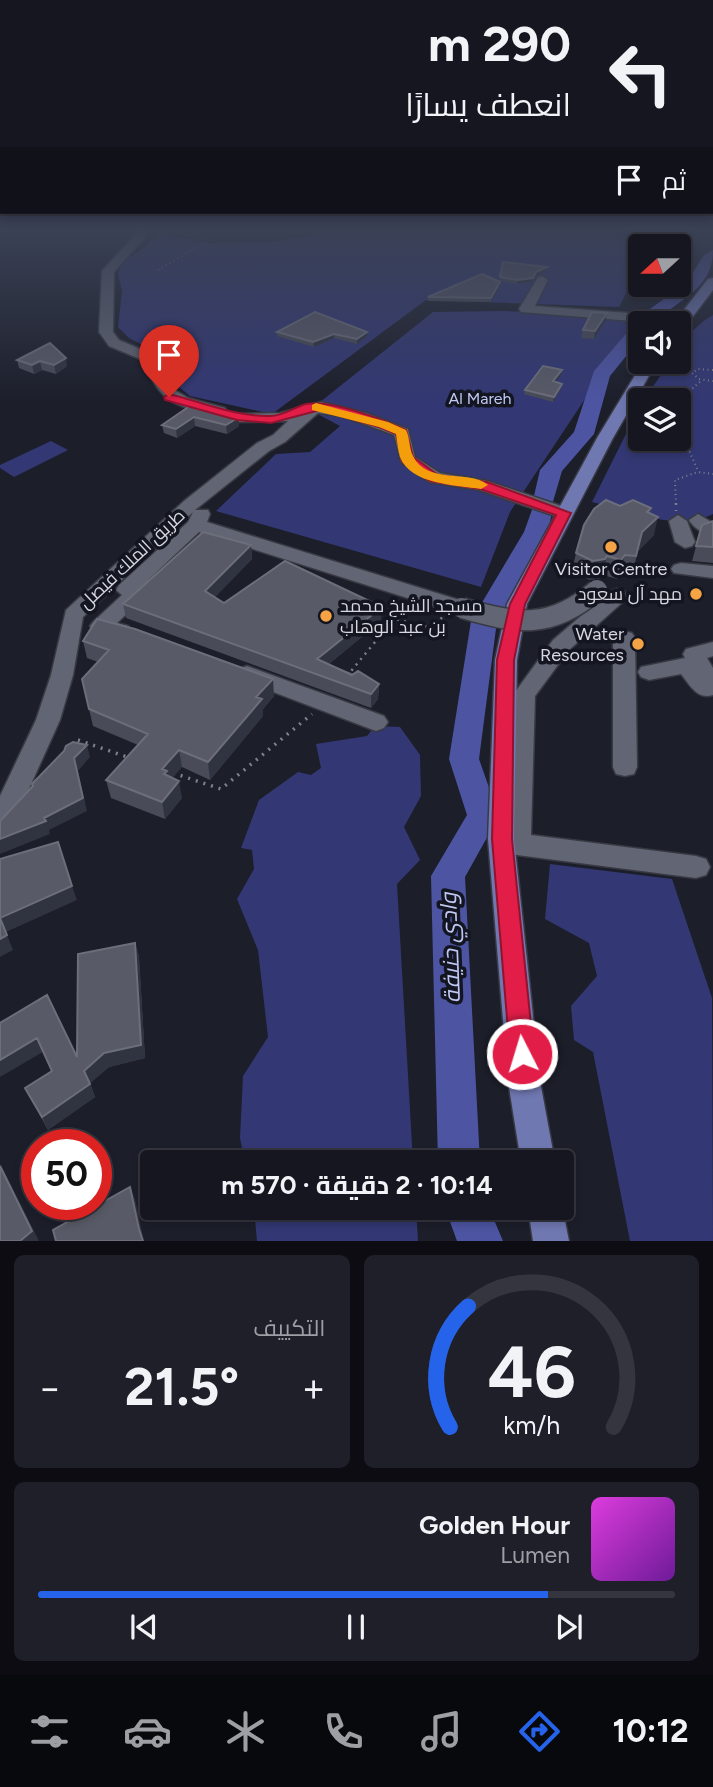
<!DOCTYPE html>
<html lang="ar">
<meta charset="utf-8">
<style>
body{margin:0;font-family:Figtree,Cairo,sans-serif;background:#1e1f29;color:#f1f3f6;direction:rtl;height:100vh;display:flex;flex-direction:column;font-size:26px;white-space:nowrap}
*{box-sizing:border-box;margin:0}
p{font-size:23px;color:#9d9fa5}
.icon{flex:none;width:38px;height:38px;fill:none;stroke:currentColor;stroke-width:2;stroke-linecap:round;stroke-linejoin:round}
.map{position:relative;height:1241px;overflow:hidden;direction:ltr}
.panel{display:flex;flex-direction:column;gap:14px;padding:14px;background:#0c0c12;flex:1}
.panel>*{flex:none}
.banner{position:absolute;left:0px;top:0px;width:714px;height:214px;box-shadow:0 4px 10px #0003,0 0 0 2px #34353e;direction:rtl;background:#151620;color:#f1f3f6;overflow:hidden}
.needle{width:46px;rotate:249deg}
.tools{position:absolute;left:628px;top:234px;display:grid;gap:14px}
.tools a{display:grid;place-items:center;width:63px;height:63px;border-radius:7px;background:#151620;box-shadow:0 4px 10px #0003,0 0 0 2px #34353e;font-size:35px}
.speed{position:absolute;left:21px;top:1129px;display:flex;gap:14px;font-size:35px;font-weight:700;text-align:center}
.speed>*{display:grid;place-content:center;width:91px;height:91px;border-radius:50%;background:#151620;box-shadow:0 4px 10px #0003,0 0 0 2px #34353e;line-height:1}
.speed .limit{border:10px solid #d22;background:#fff;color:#111}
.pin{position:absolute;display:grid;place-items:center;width:60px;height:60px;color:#fff;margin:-72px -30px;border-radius:50% 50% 50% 0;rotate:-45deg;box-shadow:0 0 7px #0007}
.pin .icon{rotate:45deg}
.me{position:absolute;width:77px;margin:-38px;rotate:355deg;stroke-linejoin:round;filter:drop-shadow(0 0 5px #0008)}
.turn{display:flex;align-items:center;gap:24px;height:147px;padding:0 28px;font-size:32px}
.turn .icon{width:91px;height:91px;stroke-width:2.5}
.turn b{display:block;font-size:49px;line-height:60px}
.then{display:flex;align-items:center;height:66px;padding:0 28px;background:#0003;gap:14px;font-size:26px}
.big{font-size:52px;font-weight:700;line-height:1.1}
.panel .widget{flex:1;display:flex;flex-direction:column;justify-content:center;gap:10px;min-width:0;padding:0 24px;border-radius:10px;background:#1e1f29}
.panel .dial{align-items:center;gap:0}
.dial svg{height:182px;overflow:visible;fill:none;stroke:#34353e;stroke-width:7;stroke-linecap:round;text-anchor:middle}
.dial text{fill:#f1f3f6;stroke:none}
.song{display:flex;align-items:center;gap:21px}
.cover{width:84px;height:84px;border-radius:10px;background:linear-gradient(135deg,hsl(300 70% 55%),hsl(280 70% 35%))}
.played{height:7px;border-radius:4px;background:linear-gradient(90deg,#2563eb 80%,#34353e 80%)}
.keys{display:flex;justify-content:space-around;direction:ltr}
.heat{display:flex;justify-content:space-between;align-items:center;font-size:38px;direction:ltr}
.panel .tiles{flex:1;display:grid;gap:14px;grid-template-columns:1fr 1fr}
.widget:last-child{grid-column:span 2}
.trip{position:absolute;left:140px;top:1150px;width:434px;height:70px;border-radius:7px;background:#151620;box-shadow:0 4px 10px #0003,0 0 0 2px #34353e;font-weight:700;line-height:70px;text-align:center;direction:rtl}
.tabs{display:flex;height:112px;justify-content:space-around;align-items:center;background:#08090d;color:#9d9fa5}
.tabs .icon{width:49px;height:49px}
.tabs .current{color:#2563eb}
.tabs b{font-size:32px;color:#f1f3f6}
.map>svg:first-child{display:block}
.green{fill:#333874}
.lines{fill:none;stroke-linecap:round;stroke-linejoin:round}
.river{fill:#4d55a3;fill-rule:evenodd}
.minor-casing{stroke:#383a43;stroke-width:3}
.major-casing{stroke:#383a43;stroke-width:3}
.path-far2{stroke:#7e808a;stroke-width:2;stroke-dasharray:1 3.5;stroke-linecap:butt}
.path-far1{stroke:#7e808a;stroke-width:2.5;stroke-dasharray:2 5;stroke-linecap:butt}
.path{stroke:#7e808a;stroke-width:3.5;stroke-dasharray:2 6;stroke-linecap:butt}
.minor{fill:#626573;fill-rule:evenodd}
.major{fill:#7078b2;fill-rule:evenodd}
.minor-bridge-casing{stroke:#383a43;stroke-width:23;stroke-linecap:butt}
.minor-bridge{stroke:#626573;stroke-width:20}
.wall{fill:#494c58}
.shaded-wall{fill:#303340}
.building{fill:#585a67;stroke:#6c6e7a;stroke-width:2}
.route{fill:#e11d48;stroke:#92132f;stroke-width:2}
.slow{fill:#f59e0b}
.poi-dot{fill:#f5a345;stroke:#131520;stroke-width:2.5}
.labels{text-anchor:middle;stroke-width:7;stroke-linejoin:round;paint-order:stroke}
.far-park-label{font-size:16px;fill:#c0c8f4;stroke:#131520}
.street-label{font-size:18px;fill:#d6d7e0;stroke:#131520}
.poi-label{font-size:18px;fill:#d6d7e0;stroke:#131520;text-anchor:end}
.near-water-label{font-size:23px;font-style:italic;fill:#bfc8f3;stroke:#131520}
</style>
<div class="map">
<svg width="713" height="1241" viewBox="0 0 713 1241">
<rect width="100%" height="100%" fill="#1c1e2a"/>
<path class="green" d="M 340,230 L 690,230 L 664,247 L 640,247 L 640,267 L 619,307 L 426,300 L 272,414 L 190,396 L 173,382 L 164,356 L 129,338 L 118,327 L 122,291 L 118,274 L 122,262 L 142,249 L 159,233 L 209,243 L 274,242 Z
M 503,311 L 569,313 L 636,322 L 510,512 L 481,587 L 216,511 L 276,454 L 310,452 L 340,426 L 310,410 L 433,312 Z
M 713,315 L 713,514 C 678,532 628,511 592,502 L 640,406 L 640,439 L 679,439 L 679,401 L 643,401 L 670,362 L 679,362 C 679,342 696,325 713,315 Z
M 51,441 L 68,450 L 14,477 L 0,468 L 0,465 Z
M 375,726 L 400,727 L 420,755 L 421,796 L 404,827 L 420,860 L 397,884 L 413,1162 L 245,1162 L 240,1138 L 243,1076 L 268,1037 L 258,950 L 237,899 L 254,869 L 252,850 L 241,848 L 259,800 L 298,772 L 311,775 L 321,768 L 316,744 L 367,736 Z
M 550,864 L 672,879 L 712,998 L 713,1241 L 630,1241 L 593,1052 L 574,1040 L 571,1006 L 597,976 L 589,943 L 545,919 Z
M 254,1208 L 416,1208 L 418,1241 L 257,1241 Z"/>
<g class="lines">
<path class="river" d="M 713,250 C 713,281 692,294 669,310 C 658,318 655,324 640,324 L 640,339 L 610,376 L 594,434 L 562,471 L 552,505 L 546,506 L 552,512 L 548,532 L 497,621 L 479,759 L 499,816 L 465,877 L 480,1162 L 438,1162 L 431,876 L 467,815 L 449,759 L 471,621 L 524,532 L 533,507 L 539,506 L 533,500 L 540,470 L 574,432 L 594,371 L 643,314 L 686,283 L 704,255 Z
M 445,1208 L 489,1208 L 503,1241 L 457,1241 Z"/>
<g class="minor-casing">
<path id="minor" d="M 133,230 L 143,230 L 146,236 L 114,272 L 113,332 L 119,340 L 157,356 L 173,389 L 188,398 L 225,408 L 227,411 L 225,414 L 219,416 C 179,406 158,405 145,361 L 109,346 L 99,332 L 102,271 L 134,236 Z
M 542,276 L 548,280 L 535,306 L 682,317 L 689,321 L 682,325 L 521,312 L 519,309 L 538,277 Z
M 321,402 L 366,413 L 408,429 L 415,457 L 440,473 L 488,481 L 570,509 L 573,513 L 564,519 L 479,490 L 429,482 L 401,462 L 394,435 L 342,416 L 318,413 L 285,442 L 269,451 L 195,510 L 208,510 L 210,514 L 207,522 L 469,603 L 472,608 L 469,613 L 455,613 L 199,532 L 148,580 L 155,586 L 152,590 L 117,623 L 128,626 L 131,631 L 128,636 L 120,638 L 94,631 L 90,626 L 94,621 L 122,595 L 116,590 L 119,585 L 188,522 L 193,512 L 83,617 L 73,675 L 60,720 L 23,802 L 9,824 L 0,827 L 0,796 L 36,720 L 51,675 L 66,610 L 184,501 L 257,443 L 273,435 L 288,421 L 237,422 L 229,417 L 231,414 L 280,413 Z
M 698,514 L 713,523 L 713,532 C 703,535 694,528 689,520 Z
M 678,515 L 687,521 L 695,542 L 692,546 L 685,548 L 675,542 L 669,521 Z
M 681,563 L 713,566 L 713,578 L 674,573 L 671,569 L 674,565 Z
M 617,589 L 624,591 L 627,596 L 624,601 L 569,650 L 535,696 L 531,835 L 696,856 L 706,859 L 710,867 L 706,875 L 696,878 L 517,855 L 508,852 L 504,844 L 513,695 L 553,640 L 610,591 Z
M 624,631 L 632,633 L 635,638 L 637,767 L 634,774 L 625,776 L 616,774 L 613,767 L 613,638 L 616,633 Z
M 713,642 L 713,656 L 707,658 L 713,668 L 713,695 C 697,700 690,685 681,674 L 649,680 L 641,677 L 638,672 L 641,667 L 685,658 L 683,654 L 686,649 Z
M 247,666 L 384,716 L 388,722 L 384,728 L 376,731 L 239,679 L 236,674 L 239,669 Z"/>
</g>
<g class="major-casing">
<path id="major" d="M 713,278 L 713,290 L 684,328 L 679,329 L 679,324 L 673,324 L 708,279 Z
M 643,362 L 657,362 L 613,438 L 527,604 L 517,660 L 514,839 L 540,1081 L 555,1162 L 521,1162 L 508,1081 L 488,839 L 495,660 L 507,604 L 597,438 Z
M 562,1206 L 569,1241 L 533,1241 L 528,1208 Z"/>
</g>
<path class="path-far2" d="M 158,270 L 210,239 L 165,230
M 713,370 L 698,369 L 692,373 L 699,379 L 713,381
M 679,406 L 684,396 L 702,380
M 679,437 L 688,448 L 698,471
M 676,504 L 675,480 L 698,472 L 713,474"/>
<path class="path-far1" d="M 676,503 L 676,511
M 347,676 L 394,619 L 434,628 L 443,616"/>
<path class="path" d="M 78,740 L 130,758
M 173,773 L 221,789 L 312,714"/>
<use href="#minor" class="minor"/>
<use href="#major" class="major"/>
<g class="minor-bridge-casing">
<path id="minor-bridge" d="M 462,608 C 517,624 551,630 597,590"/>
</g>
<use href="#minor-bridge" class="minor-bridge"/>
</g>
<path class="wall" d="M 503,262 L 547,267 L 546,271 L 536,276 L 532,282 L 517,284 L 500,281 Z
M 500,282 L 500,286 L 491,302 L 428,301 L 428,297 Z
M 605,321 L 594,339 L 581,338 L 583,330 Z
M 277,332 L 367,332 L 367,336 L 357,344 L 334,338 L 314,347 L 277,336 Z
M 50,343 L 67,366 L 56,374 L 42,370 L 34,374 L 19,368 L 17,360 Z
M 561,375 L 555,382 L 561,388 L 553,402 L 524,394 L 525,390 Z
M 194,403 L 239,426 L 227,434 L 195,426 L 177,438 L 164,433 L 162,425 Z
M 620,506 L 651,508 L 650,513 L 654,535 L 638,551 L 632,575 L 620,573 L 617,579 L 603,575 L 601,578 L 590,580 L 572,572 L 576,553 Z
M 713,521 L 713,563 L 692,561 L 702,525 Z
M 251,545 L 252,559 L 215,597 L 224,603 L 381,621 L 329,664 L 379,684 L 378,699 L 371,708 L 126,618 L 123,604 Z
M 83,641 L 274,696 L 263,709 L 263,716 L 210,780 L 182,767 L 172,778 L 182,798 L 165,819 L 111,798 L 106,780 L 138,745 L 93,726 L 89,709 L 98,662 L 87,658 Z
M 135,943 L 139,957 L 145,1058 L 109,1067 L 90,1083 L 95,1097 L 48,1130 L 25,1088 L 52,1071 L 43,1052 L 0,1023 L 77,1057 Z"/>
<path class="shaded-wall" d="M 547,267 L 546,271 L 536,276 L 532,282 L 517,284 L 518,280 Z
M 500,282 L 500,286 L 491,302 L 491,298 Z
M 607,313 L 605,321 L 594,339 L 595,331 Z
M 367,332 L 367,336 L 357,344 L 357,339 Z
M 334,334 L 334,338 L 314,347 L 313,342 Z
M 66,358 L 67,366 L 56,374 L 54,365 Z
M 40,361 L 42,370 L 34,374 L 32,365 Z
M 562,370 L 561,375 L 552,386 L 553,381 Z
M 562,384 L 561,388 L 553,402 L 554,397 Z
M 194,417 L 195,426 L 177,438 L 176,429 Z
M 239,417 L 239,426 L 227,434 L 226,425 Z
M 658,517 L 654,535 L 638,551 L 632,575 L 642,532 Z
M 251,545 L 252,559 L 207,605 L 205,591 Z
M 625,555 L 620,573 L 617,579 L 621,560 Z
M 607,556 L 603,575 L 601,578 L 590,580 L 593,561 Z
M 382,607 L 381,621 L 318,673 L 317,659 Z
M 273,679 L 274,696 L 263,709 L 263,716 L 210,780 L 208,762 L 256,697 Z
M 379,684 L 378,699 L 371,708 L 371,694 Z
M 87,745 L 90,757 L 78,771 L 87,811 L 49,830 L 50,834 L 0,854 L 0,839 L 44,818 L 74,758 Z
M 179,750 L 182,767 L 169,782 L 162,769 Z
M 179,781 L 182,798 L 165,819 L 162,802 Z
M 72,886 L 77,900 L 6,932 L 0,918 Z
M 7,935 L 13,950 L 0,957 L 0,939 Z
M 135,943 L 139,957 L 145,1058 L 109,1067 L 89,1084 L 84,1071 Z
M 37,1038 L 43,1052 L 0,1077 L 0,1060 Z
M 90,1084 L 95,1097 L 48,1130 L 42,1117 Z
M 0,1163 L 39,1241 L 20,1241 Z
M 130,1187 L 135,1199 L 144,1241 L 139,1229 Z"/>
<path class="building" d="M 503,262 L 547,267 L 536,272 L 533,278 L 518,280 L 500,277 Z
M 482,274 L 500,282 L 491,298 L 428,297 Z
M 315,312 L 367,332 L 357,339 L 334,334 L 313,342 L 277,332 Z
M 592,312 L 607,313 L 595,331 L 583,330 Z
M 50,343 L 66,358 L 54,365 L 40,361 L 32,365 L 17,360 Z
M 543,366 L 562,370 L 553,381 L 562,384 L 554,397 L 525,390 Z
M 194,403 L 239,417 L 226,425 L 194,417 L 176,429 L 162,425 Z
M 606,500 L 620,506 L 633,500 L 651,508 L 647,512 L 658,517 L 642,532 L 636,556 L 625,555 L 621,560 L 607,556 L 605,559 L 593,561 L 576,553 L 584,525 L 594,509 Z
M 713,521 L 713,547 L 696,546 L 702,525 Z
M 203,532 L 251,545 L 205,591 L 224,603 L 285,561 L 382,607 L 317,659 L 352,675 L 358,671 L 379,684 L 371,694 L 123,604 Z
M 97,619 L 135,629 L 273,679 L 256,697 L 262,699 L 208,762 L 179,750 L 162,769 L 167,771 L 164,774 L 179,781 L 162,802 L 106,780 L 148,734 L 89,709 L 82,679 L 109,650 L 83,641 Z
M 73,742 L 87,745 L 74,758 L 83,798 L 44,818 L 46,821 L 0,839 L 0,821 L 33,786 L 32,784 L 64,751 L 66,746 Z
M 58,842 L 72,886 L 0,918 L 0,859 Z
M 0,918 L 7,935 L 0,939 Z
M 135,943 L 141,1045 L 104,1053 L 84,1071 L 90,1084 L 42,1117 L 25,1088 L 52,1071 L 37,1038 L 0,1060 L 0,1023 L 47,995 L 77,1057 L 78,954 Z
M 0,1166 L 32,1231 L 20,1241 L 0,1241 Z
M 130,1187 L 139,1229 L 143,1241 L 56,1241 L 53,1230 Z"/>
<linearGradient id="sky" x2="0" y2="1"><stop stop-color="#0f1017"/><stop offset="0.57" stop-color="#3a4155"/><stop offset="1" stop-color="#3a4155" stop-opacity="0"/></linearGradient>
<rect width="713" height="403" fill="url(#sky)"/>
<path class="route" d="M 169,394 C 202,402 236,417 270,416 C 284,416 294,407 306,404 C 330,399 384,420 406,430 L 413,457 L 438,475 L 487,482 L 571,513 L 525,604 L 514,660 L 512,839 L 534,1054 L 530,1062 L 522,1066 L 513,1062 L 510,1054 L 492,839 L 497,660 L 510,604 L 556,515 L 480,489 L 430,481 L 410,469 L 402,461 L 396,434 L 379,427 L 320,410 L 271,423 L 237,420 L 165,400 L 164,397 Z"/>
<path class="slow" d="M 316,403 L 388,422 L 406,430 C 410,438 409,448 413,456 C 427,485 469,469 488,485 L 481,489 C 456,485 411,485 400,457 C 398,450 397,441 396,434 L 379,427 L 312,410 L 312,405 Z"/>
<g class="poi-dot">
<circle cx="611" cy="547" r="7"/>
<circle cx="696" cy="594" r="7"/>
<circle cx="326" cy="616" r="7"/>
<circle cx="638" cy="644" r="7"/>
</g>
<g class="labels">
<g class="far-park-label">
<text x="480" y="404">Al Mareh</text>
</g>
<g class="street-label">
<text transform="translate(132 559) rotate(-43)" y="6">طريق الملك فيصل</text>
</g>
<g class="poi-label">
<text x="611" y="575" text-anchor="middle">Visitor Centre</text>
<text x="682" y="600">مهد آل سعود</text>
<text x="340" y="612" text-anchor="start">مسجد الشيخ محمد<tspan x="340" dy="21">بن عبد الوهاب</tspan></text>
<text x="624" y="640">Water<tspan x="624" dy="21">Resources</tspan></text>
</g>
<g class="near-water-label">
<text transform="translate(450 948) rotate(-92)" y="8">وادي حنيفة</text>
</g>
</g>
</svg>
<div class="tools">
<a><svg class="needle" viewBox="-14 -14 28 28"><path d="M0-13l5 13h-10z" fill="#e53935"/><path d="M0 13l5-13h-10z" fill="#9d9fa5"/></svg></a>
<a><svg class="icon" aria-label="sound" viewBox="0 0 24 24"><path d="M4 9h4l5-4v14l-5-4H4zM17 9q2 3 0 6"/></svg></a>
<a><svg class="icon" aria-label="layers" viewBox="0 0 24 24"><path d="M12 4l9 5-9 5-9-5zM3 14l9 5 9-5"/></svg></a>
</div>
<div class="speed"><div class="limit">50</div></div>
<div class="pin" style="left:169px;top:397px;background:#d93025"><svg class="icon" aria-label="arrive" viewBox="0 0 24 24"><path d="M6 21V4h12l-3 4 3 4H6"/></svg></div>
<svg class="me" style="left:522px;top:1054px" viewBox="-20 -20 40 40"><circle r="17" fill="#e11d48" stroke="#fff" stroke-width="3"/><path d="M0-11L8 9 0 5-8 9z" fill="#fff"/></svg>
<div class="trip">10:14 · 2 دقيقة · 570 m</div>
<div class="banner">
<div class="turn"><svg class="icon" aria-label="left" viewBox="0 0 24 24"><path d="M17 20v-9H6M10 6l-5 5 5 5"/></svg><div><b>290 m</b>انعطف يسارًا</div></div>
<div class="then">ثم<svg class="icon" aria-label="arrive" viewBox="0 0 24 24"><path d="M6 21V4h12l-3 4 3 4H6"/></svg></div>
</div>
</div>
<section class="panel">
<div class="tiles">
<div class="widget dial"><svg viewBox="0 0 100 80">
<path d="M14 69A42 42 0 1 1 86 69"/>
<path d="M14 69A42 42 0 0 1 22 16" stroke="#2563eb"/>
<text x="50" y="56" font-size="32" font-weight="700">46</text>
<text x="50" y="72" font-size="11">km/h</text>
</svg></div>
<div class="widget"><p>التكييف</p>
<div class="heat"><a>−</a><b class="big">21.5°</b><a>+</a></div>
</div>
<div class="widget">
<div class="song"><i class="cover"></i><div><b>Golden Hour</b><p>Lumen</p></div></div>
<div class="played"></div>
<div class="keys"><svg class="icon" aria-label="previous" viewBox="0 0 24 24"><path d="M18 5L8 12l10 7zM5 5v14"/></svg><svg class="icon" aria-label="pause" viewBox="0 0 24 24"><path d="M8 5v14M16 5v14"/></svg><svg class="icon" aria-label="next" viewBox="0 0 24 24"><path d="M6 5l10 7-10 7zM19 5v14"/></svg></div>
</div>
</div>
</section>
<nav class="tabs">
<b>10:12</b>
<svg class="icon current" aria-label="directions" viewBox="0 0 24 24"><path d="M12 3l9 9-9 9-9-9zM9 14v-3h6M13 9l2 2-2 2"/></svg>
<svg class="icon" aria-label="music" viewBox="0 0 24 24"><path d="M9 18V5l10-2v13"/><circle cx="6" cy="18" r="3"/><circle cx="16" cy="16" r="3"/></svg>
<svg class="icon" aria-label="phone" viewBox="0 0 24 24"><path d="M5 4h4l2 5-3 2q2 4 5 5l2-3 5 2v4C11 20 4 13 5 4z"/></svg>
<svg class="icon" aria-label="climate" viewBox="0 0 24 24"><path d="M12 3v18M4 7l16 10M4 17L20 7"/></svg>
<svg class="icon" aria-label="car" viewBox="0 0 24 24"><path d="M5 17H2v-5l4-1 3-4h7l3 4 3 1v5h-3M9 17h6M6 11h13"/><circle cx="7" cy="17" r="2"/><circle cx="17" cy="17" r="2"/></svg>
<svg class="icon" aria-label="filters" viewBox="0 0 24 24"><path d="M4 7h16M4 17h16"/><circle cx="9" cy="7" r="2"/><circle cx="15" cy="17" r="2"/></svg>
</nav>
